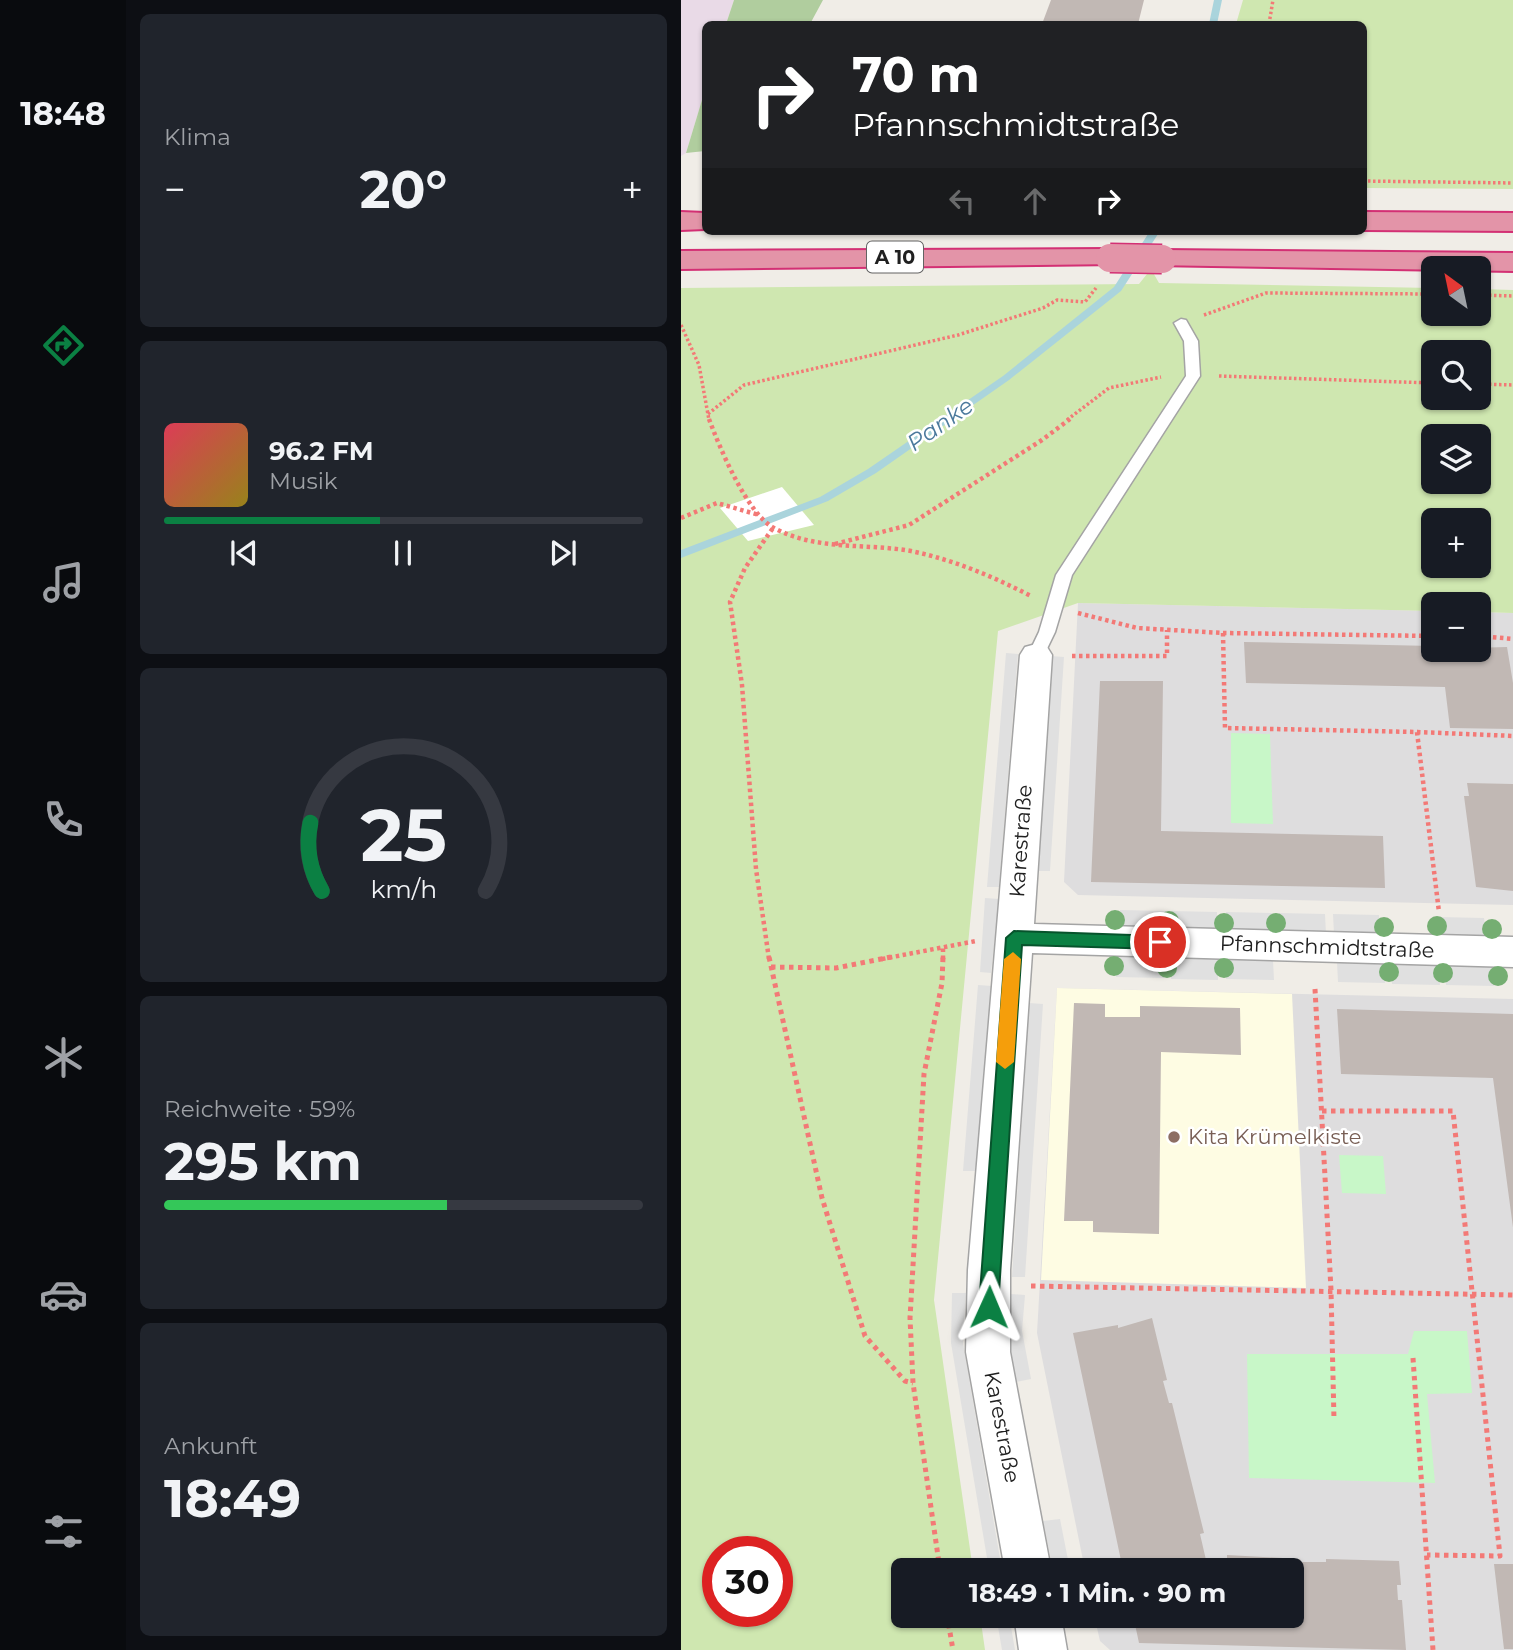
<!DOCTYPE html>
<html lang="de">
<meta charset="utf-8">
<style>
body{margin:0;font-family:Montserrat,sans-serif;background:#20242c;color:#f1f3f6;height:100vh;display:flex;flex-direction:column;font-size:26px;white-space:nowrap}
*{box-sizing:border-box;margin:0}
p{font-size:23px;color:#9ea1a6}
.icon{flex:none;width:38px;height:38px;fill:none;stroke:currentColor;stroke-width:2;stroke-linecap:round;stroke-linejoin:round}
.map{position:relative;flex:1;overflow:hidden}
.details{display:flex;flex-direction:column;gap:14px;padding:14px;background:#0d0f14;width:555px}
.details>*{flex:none}
.hud{position:absolute;left:21px;top:21px;width:665px;height:214px;border-radius:10px;box-shadow:0 2px 5px #0004;background:#202124;color:#fff;overflow:hidden}
.needle{width:46px;rotate:327deg}
.buttons{position:absolute;left:740px;top:256px;display:grid;gap:14px}
.buttons a{display:grid;place-items:center;width:70px;height:70px;border-radius:10px;background:#171b24;box-shadow:0 2px 5px #0004;font-size:35px}
.speed{position:absolute;left:21px;top:1536px;display:flex;gap:14px;font-size:35px;font-weight:700;text-align:center}
.speed>*{display:grid;place-content:center;width:91px;height:91px;border-radius:50%;background:#171b24;box-shadow:0 2px 5px #0004;line-height:1}
.speed .limit{border:10px solid #d22;background:#fff;color:#111}
.pin{position:absolute;display:grid;place-items:center;width:60px;height:60px;color:#fff;margin:-30px;border:4px solid #fff;border-radius:50%;box-shadow:0 2px 7px #0007}
.me{position:absolute;width:77px;margin:-38px;rotate:1deg;stroke-linejoin:round;filter:drop-shadow(0 0 5px #0008)}
.turn{display:flex;align-items:center;gap:24px;height:147px;padding:0 35px;font-size:32px}
.turn .icon{width:91px;height:91px;stroke-width:2.5}
.turn b{display:block;font-size:49px;line-height:60px}
.lanes{display:flex;align-items:center;height:66px;padding:0 35px;background:#0003;justify-content:center;gap:35px;direction:ltr}
.lanes .off{opacity:.35}
.big{font-size:52px;font-weight:700;line-height:1.1}
.details .tile{flex:1;display:flex;flex-direction:column;justify-content:center;gap:10px;min-width:0;padding:0 24px;border-radius:10px;background:#20242c}
.details .dial{align-items:center;gap:0}
.dial svg{height:182px;overflow:visible;fill:none;stroke:#363941;stroke-width:7;stroke-linecap:round;text-anchor:middle}
.dial text{fill:#f1f3f6;stroke:none}
.song{display:flex;align-items:center;gap:21px}
.cover{width:84px;height:84px;border-radius:10px;background:linear-gradient(135deg,hsl(350 70% 55%),hsl(50 70% 35%))}
.played{height:7px;border-radius:4px;background:linear-gradient(90deg,#0b8043 45%,#363941 45%)}
.keys{display:flex;justify-content:space-around;direction:ltr}
.heat{display:flex;justify-content:space-between;align-items:center;font-size:38px;direction:ltr}
.charge{height:10px;border-radius:5px;background:linear-gradient(90deg,#34c759 59%,#363941 0)}
.trip{position:absolute;left:210px;top:1558px;width:413px;height:70px;border-radius:10px;background:#171b24;box-shadow:0 2px 5px #0004;font-weight:700;line-height:70px;text-align:center}
main{display:flex;flex:1;min-height:0}
.tabs{display:flex;flex-direction:column;width:126px;justify-content:space-around;align-items:center;background:#090b0e;color:#9ea1a6}
.tabs .icon{width:49px;height:49px}
.tabs .on{color:#0b8043}
.tabs b{font-size:32px;color:#f1f3f6}
.map>svg:first-child{display:block}
.residential{fill:#deddde}
.industrial{fill:#e9dae7}
.education{fill:#fefce3}
.grass{fill:#cfe7b0;fill-rule:evenodd}
.forest{fill:#b0cd9e}
.park{fill:#c8f7c8}
.parking{fill:#e0e0e0}
.pier{fill:#fff}
.lines{fill:none;stroke-linecap:round;stroke-linejoin:round}
.stream{fill:#aad4dc;fill-rule:evenodd}
.building{fill:#c1b8b4}
.service-casing{stroke:#a4a4a4;stroke-width:3}
.minor-casing{stroke:#a4a4a4;stroke-width:3}
.motorway-casing{stroke:#d33074;stroke-width:4}
.path-far2{stroke:#f37976;stroke-width:3.5;stroke-dasharray:2.5 2.5;stroke-linecap:butt}
.path-far1{stroke:#f37976;stroke-width:4.5;stroke-dasharray:3.5 3.5;stroke-linecap:butt}
.path{stroke:#f37976;stroke-width:5;stroke-dasharray:4.5 4.5;stroke-linecap:butt}
.service{fill:#fff;fill-rule:evenodd}
.minor{fill:#fff;fill-rule:evenodd}
.motorway{fill:#e394a8;fill-rule:evenodd}
.motorway-bridge-casing{stroke:#d33074;stroke-width:31;stroke-linecap:butt}
.motorway-bridge{stroke:#e394a8;stroke-width:28}
.tree{fill:#75ae72}
.route{fill:#0b8043;stroke:#07532c;stroke-width:2}
.slow{fill:#f59e0b}
.education-dot{fill:#8d6e63;stroke:#fff;stroke-width:2.5}
.labels{text-anchor:middle;stroke-width:5;stroke-linejoin:round;paint-order:stroke}
.shield{fill:#fff;stroke:#636363;stroke-width:2}
.shield-label{font-size:19px;font-weight:bold;fill:#202020}
.street-label{font-size:21px;fill:#202020;stroke:#fff}
.education-label{font-size:21px;fill:#785e54;stroke:#fff;text-anchor:start}
.water-label{font-size:23px;font-style:italic;fill:#4b799c;stroke:#fff}
</style>
<main>
<nav class="tabs">
<b>18:48</b>
<svg class="icon on" aria-label="directions" viewBox="0 0 24 24"><path d="M12 3l9 9-9 9-9-9zM9 14v-3h6M13 9l2 2-2 2"/></svg>
<svg class="icon" aria-label="music" viewBox="0 0 24 24"><path d="M9 18V5l10-2v13"/><circle cx="6" cy="18" r="3"/><circle cx="16" cy="16" r="3"/></svg>
<svg class="icon" aria-label="phone" viewBox="0 0 24 24"><path d="M5 4h4l2 5-3 2q2 4 5 5l2-3 5 2v4C11 20 4 13 5 4z"/></svg>
<svg class="icon" aria-label="climate" viewBox="0 0 24 24"><path d="M12 3v18M4 7l16 10M4 17L20 7"/></svg>
<svg class="icon" aria-label="car" viewBox="0 0 24 24"><path d="M5 17H2v-5l4-1 3-4h7l3 4 3 1v5h-3M9 17h6M6 11h13"/><circle cx="7" cy="17" r="2"/><circle cx="17" cy="17" r="2"/></svg>
<svg class="icon" aria-label="filters" viewBox="0 0 24 24"><path d="M4 7h16M4 17h16"/><circle cx="9" cy="7" r="2"/><circle cx="15" cy="17" r="2"/></svg>
</nav>
<section class="details">
<div class="tile"><p>Klima</p>
<div class="heat"><a>−</a><b class="big">20°</b><a>+</a></div>
</div>
<div class="tile">
<div class="song"><i class="cover"></i><div><b>96.2 FM</b><p>Musik</p></div></div>
<div class="played"></div>
<div class="keys"><svg class="icon" aria-label="previous" viewBox="0 0 24 24"><path d="M18 5L8 12l10 7zM5 5v14"/></svg><svg class="icon" aria-label="pause" viewBox="0 0 24 24"><path d="M8 5v14M16 5v14"/></svg><svg class="icon" aria-label="next" viewBox="0 0 24 24"><path d="M6 5l10 7-10 7zM19 5v14"/></svg></div>
</div>
<div class="tile dial"><svg viewBox="0 0 100 80">
<path d="M14 69A42 42 0 1 1 86 69"/>
<path d="M14 69A42 42 0 0 1 9 39" stroke="#0b8043"/>
<text x="50" y="56" font-size="32" font-weight="700">25</text>
<text x="50" y="72" font-size="11">km/h</text>
</svg></div>
<div class="tile"><p>Reichweite · 59%</p><b class="big">295 km</b><div class="charge"></div></div>
<div class="tile"><p>Ankunft</p><b class="big">18:49</b></div>
</section>
<div class="map">
<svg width="833" height="1650" viewBox="0 0 833 1650">
<rect width="100%" height="100%" fill="#f0ede7"/>
<path class="residential" d="M 397,603 L 752,611 L 752,649 L 798,649 L 798,612 L 832,613 L 832,905 L 397,895 L 383,882 Z
M 376,988 L 832,999 L 832,1650 L 429,1650 L 419,1641 L 413,1615 L 611,1615 L 611,1570 L 404,1570 L 356,1333 Z"/>
<path class="industrial" d="M 0,0 L 53,0 L 45,24 L 24,24 L 24,90 L 5,153 L 0,156 Z"/>
<path class="education" d="M 376,988 L 611,994 L 625,1288 L 360,1280 Z"/>
<path class="grass" d="M 562,0 L 832,0 L 832,189 L 683,188 L 682,24 L 555,24 Z
M 470,269 L 478,283 L 752,288 L 752,313 L 798,313 L 798,289 L 832,290 L 832,613 L 798,612 L 798,604 L 752,604 L 752,611 L 397,603 L 317,631 L 253,1300 L 292,1570 L 222,1570 L 222,1615 L 299,1615 L 304,1650 L 0,1650 L 0,288 L 458,284 ZM 752,352 L 798,352 L 798,397 L 752,397 ZM 752,436 L 798,436 L 798,481 L 752,481 ZM 752,520 L 798,520 L 798,565 L 752,565 ZM 37,1552 L 96,1552 L 96,1612 L 37,1612 Z"/>
<path class="forest" d="M 53,0 L 142,0 L 129,24 L 45,24 Z
M 24,90 L 24,151 L 5,153 Z"/>
<path class="park" d="M 550,733 L 589,734 L 592,824 L 550,823 Z
M 658,1155 L 702,1156 L 705,1194 L 661,1193 Z
M 733,1331 L 786,1331 L 791,1393 L 746,1394 L 754,1483 L 568,1478 L 566,1354 L 727,1354 Z"/>
<path class="parking" d="M 325,653 L 337,654 L 318,887 L 306,887 Z
M 370,656 L 383,657 L 369,871 L 357,871 Z
M 304,898 L 318,899 L 310,973 L 299,972 Z
M 439,910 L 485,911 L 485,931 L 439,929 Z
M 490,911 L 536,912 L 536,932 L 490,931 Z
M 545,912 L 591,913 L 592,933 L 545,932 Z
M 598,913 L 644,914 L 645,934 L 599,933 Z
M 652,914 L 698,915 L 699,935 L 653,934 Z
M 757,917 L 803,918 L 806,938 L 760,937 Z
M 436,956 L 483,957 L 483,978 L 435,977 Z
M 490,958 L 537,959 L 537,980 L 490,979 Z
M 545,958 L 592,960 L 593,980 L 545,979 Z
M 656,962 L 703,963 L 704,983 L 657,982 Z
M 709,963 L 757,965 L 759,985 L 711,984 Z
M 763,964 L 811,965 L 813,986 L 765,985 Z
M 297,985 L 311,986 L 296,1171 L 282,1171 Z
M 348,1003 L 362,1004 L 344,1277 L 331,1277 Z
M 271,1293 L 285,1293 L 282,1343 L 321,1570 L 308,1570 L 270,1343 Z
M 330,1294 L 344,1295 L 341,1331 L 350,1379 L 335,1382 L 326,1337 Z
M 379,1519 L 389,1570 L 372,1570 L 362,1521 Z
M 315,1615 L 328,1615 L 334,1650 L 321,1650 Z"/>
<path class="pier" d="M 101,487 L 133,525 L 67,541 L 39,508 Z"/>
<g class="lines">
<path class="stream" d="M 533,0 L 541,0 L 536,24 L 528,24 Z
M 469,231 L 479,231 L 440,291 L 328,380 L 195,473 L 147,501 L 0,558 L 0,550 L 139,497 L 187,469 L 322,376 L 433,287 Z"/>
</g>
<path class="building" d="M 370,0 L 463,0 L 457,24 L 361,24 Z
M 563,642 L 752,646 L 752,649 L 826,647 L 833,689 L 833,729 L 769,728 L 764,687 L 565,683 Z
M 419,681 L 482,681 L 480,831 L 702,836 L 704,888 L 410,882 Z
M 786,783 L 833,784 L 833,891 L 795,887 L 783,796 L 788,796 Z
M 393,1003 L 424,1004 L 424,1017 L 459,1017 L 459,1006 L 559,1008 L 560,1055 L 480,1052 L 478,1234 L 412,1232 L 412,1221 L 383,1221 Z
M 656,1009 L 833,1014 L 833,1235 L 812,1078 L 660,1074 Z
M 471,1318 L 486,1380 L 482,1381 L 488,1403 L 491,1403 L 523,1533 L 519,1534 L 525,1560 L 546,1560 L 546,1555 L 619,1559 L 620,1562 L 645,1562 L 645,1559 L 718,1561 L 720,1585 L 716,1585 L 717,1600 L 721,1600 L 725,1650 L 458,1643 L 452,1615 L 611,1615 L 611,1570 L 442,1570 L 392,1333 L 437,1325 L 437,1328 Z
M 813,1564 L 833,1564 L 833,1649 L 823,1649 Z"/>
<g class="lines">
<g class="service-casing">
<path id="service" d="M 500,319 L 505,320 L 517,341 L 519,376 L 391,575 L 374,632 L 361,659 L 349,659 L 347,655 L 358,632 L 375,575 L 505,376 L 503,341 L 493,323 Z"/>
</g>
<g class="minor-casing">
<path id="minor" d="M 355,644 L 366,647 L 371,655 L 353,924 L 833,937 L 833,967 L 351,953 L 329,1270 L 329,1352 L 370,1570 L 324,1570 L 285,1352 L 287,1270 L 339,655 L 344,647 Z
M 333,1615 L 380,1615 L 386,1650 L 338,1650 Z"/>
</g>
<g class="motorway-casing">
<path id="motorway" d="M 0,212 L 24,213 L 24,229 L 0,230 Z
M 682,212 L 833,213 L 833,231 L 682,230 Z
M 429,249 L 439,252 L 444,258 L 439,264 L 0,269 L 0,251 Z
M 481,250 L 833,253 L 833,271 L 471,265 L 466,259 L 471,253 Z"/>
</g>
<path class="path-far2" d="M 588,24 L 592,0
M 682,181 L 833,183
M 798,295 L 833,296
M 523,315 L 585,293 L 752,294
M 0,325 L 18,365 L 28,420
M 538,376 L 752,383
M 798,384 L 833,385
M 27,414 L 63,385 L 277,335 L 362,308 L 376,300 L 404,302 L 415,288
M 386,420 L 428,388 L 480,377"/>
<path class="path-far1" d="M 28,419 C 38,446 66,514 93,528 C 136,551 184,543 230,551 C 273,560 311,576 350,596
M 0,518 L 36,503 L 78,515
M 154,544 L 228,525 L 361,440 L 389,419
M 397,613 L 456,628 L 542,633 L 752,636
M 542,633 L 544,728 L 736,732 L 758,912
M 798,636 L 833,639
M 391,656 L 486,656 L 486,630
M 736,732 L 833,736
M 88,959 L 75,869 L 61,685 L 49,602 L 64,568 L 92,528
M 201,959 L 295,941
M 262,959 L 262,947"/>
<path class="path" d="M 88,957 L 141,1198 L 184,1336 L 224,1381 L 232,1383
M 90,967 L 155,968 L 210,957
M 634,989 L 650,1290 L 653,1420
M 641,1111 L 772,1111 L 819,1556 L 746,1555
M 350,1286 L 833,1295
M 732,1358 L 752,1650
M 259,1570 L 232,1383 L 229,1318 L 243,1074 L 261,983 L 262,957
M 266,1615 L 272,1650"/>
<use href="#service" class="service"/>
<use href="#minor" class="minor"/>
<use href="#motorway" class="motorway"/>
<g class="motorway-bridge-casing">
<path id="motorway-bridge" d="M 429,258 L 481,259"/>
</g>
<use href="#motorway-bridge" class="motorway-bridge"/>
</g>
<g class="tree">
<circle cx="434" cy="920" r="10"/>
<circle cx="488" cy="921" r="10"/>
<circle cx="543" cy="923" r="10"/>
<circle cx="595" cy="923" r="10"/>
<circle cx="756" cy="926" r="10"/>
<circle cx="703" cy="927" r="10"/>
<circle cx="811" cy="929" r="10"/>
<circle cx="433" cy="966" r="10"/>
<circle cx="486" cy="968" r="10"/>
<circle cx="543" cy="968" r="10"/>
<circle cx="708" cy="972" r="10"/>
<circle cx="762" cy="973" r="10"/>
<circle cx="817" cy="976" r="10"/>
</g>
<path class="route" d="M 333,931 L 479,936 L 488,942 L 479,949 L 341,945 L 317,1307 L 315,1313 L 308,1316 L 301,1313 L 298,1307 L 325,938 Z"/>
<path class="slow" d="M 332,952 L 340,959 L 333,1062 L 324,1069 L 315,1062 L 323,959 Z"/>
<circle class="education-dot" cx="493" cy="1137" r="7"/>
<g class="labels">
<rect class="shield" x="186" y="241.5" width="56" height="31" rx="5"/>
<g class="shield-label">
<text x="214" y="264">A 10</text>
</g>
<g class="street-label">
<text transform="translate(340 841) rotate(-86)" y="7">Karestraße</text>
<text transform="translate(646 947) rotate(2)" y="7">Pfannschmidtstraße</text>
<text transform="translate(321 1427) rotate(79)" y="7">Karestraße</text>
</g>
<g class="education-label">
<text x="507" y="1144">Kita Krümelkiste</text>
</g>
<g class="water-label">
<text transform="translate(259 424) rotate(-35)" y="8">Panke</text>
</g>
</g>
</svg>
<div class="buttons">
<a><svg class="needle" viewBox="-14 -14 28 28"><path d="M0-13l5 13h-10z" fill="#e53935"/><path d="M0 13l5-13h-10z" fill="#9ea1a6"/></svg></a>
<a><svg class="icon" aria-label="search" viewBox="0 0 24 24"><circle cx="10" cy="10" r="6"/><path d="M15 15l6 6"/></svg></a>
<a><svg class="icon" aria-label="layers" viewBox="0 0 24 24"><path d="M12 4l9 5-9 5-9-5zM3 14l9 5 9-5"/></svg></a>
<a>+</a>
<a>−</a>
</div>
<div class="speed"><div class="limit">30</div></div>
<div class="pin" style="left:479px;top:942px;background:#d93025"><svg class="icon" aria-label="arrive" viewBox="0 0 24 24"><path d="M6 21V4h12l-3 4 3 4H6"/></svg></div>
<svg class="me" style="left:308px;top:1307px" viewBox="-20 -20 40 40"><path d="M0-17L14 15 0 8-14 15z" fill="#0b8043" stroke="#fff" stroke-width="4"/></svg>
<div class="trip">18:49 · 1 Min. · 90 m</div>
<div class="hud">
<div class="turn"><svg class="icon" aria-label="right" viewBox="0 0 24 24"><path d="M7 20v-9h11M14 6l5 5-5 5"/></svg><div><b>70 m</b>Pfannschmidtstraße</div></div>
<div class="lanes"><svg class="icon off" aria-label="left" viewBox="0 0 24 24"><path d="M17 20v-9H6M10 6l-5 5 5 5"/></svg><svg class="icon off" aria-label="ahead" viewBox="0 0 24 24"><path d="M12 20V5M6 11l6-6 6 6"/></svg><svg class="icon" aria-label="right" viewBox="0 0 24 24"><path d="M7 20v-9h11M14 6l5 5-5 5"/></svg></div>
</div>
</div>
</main>
